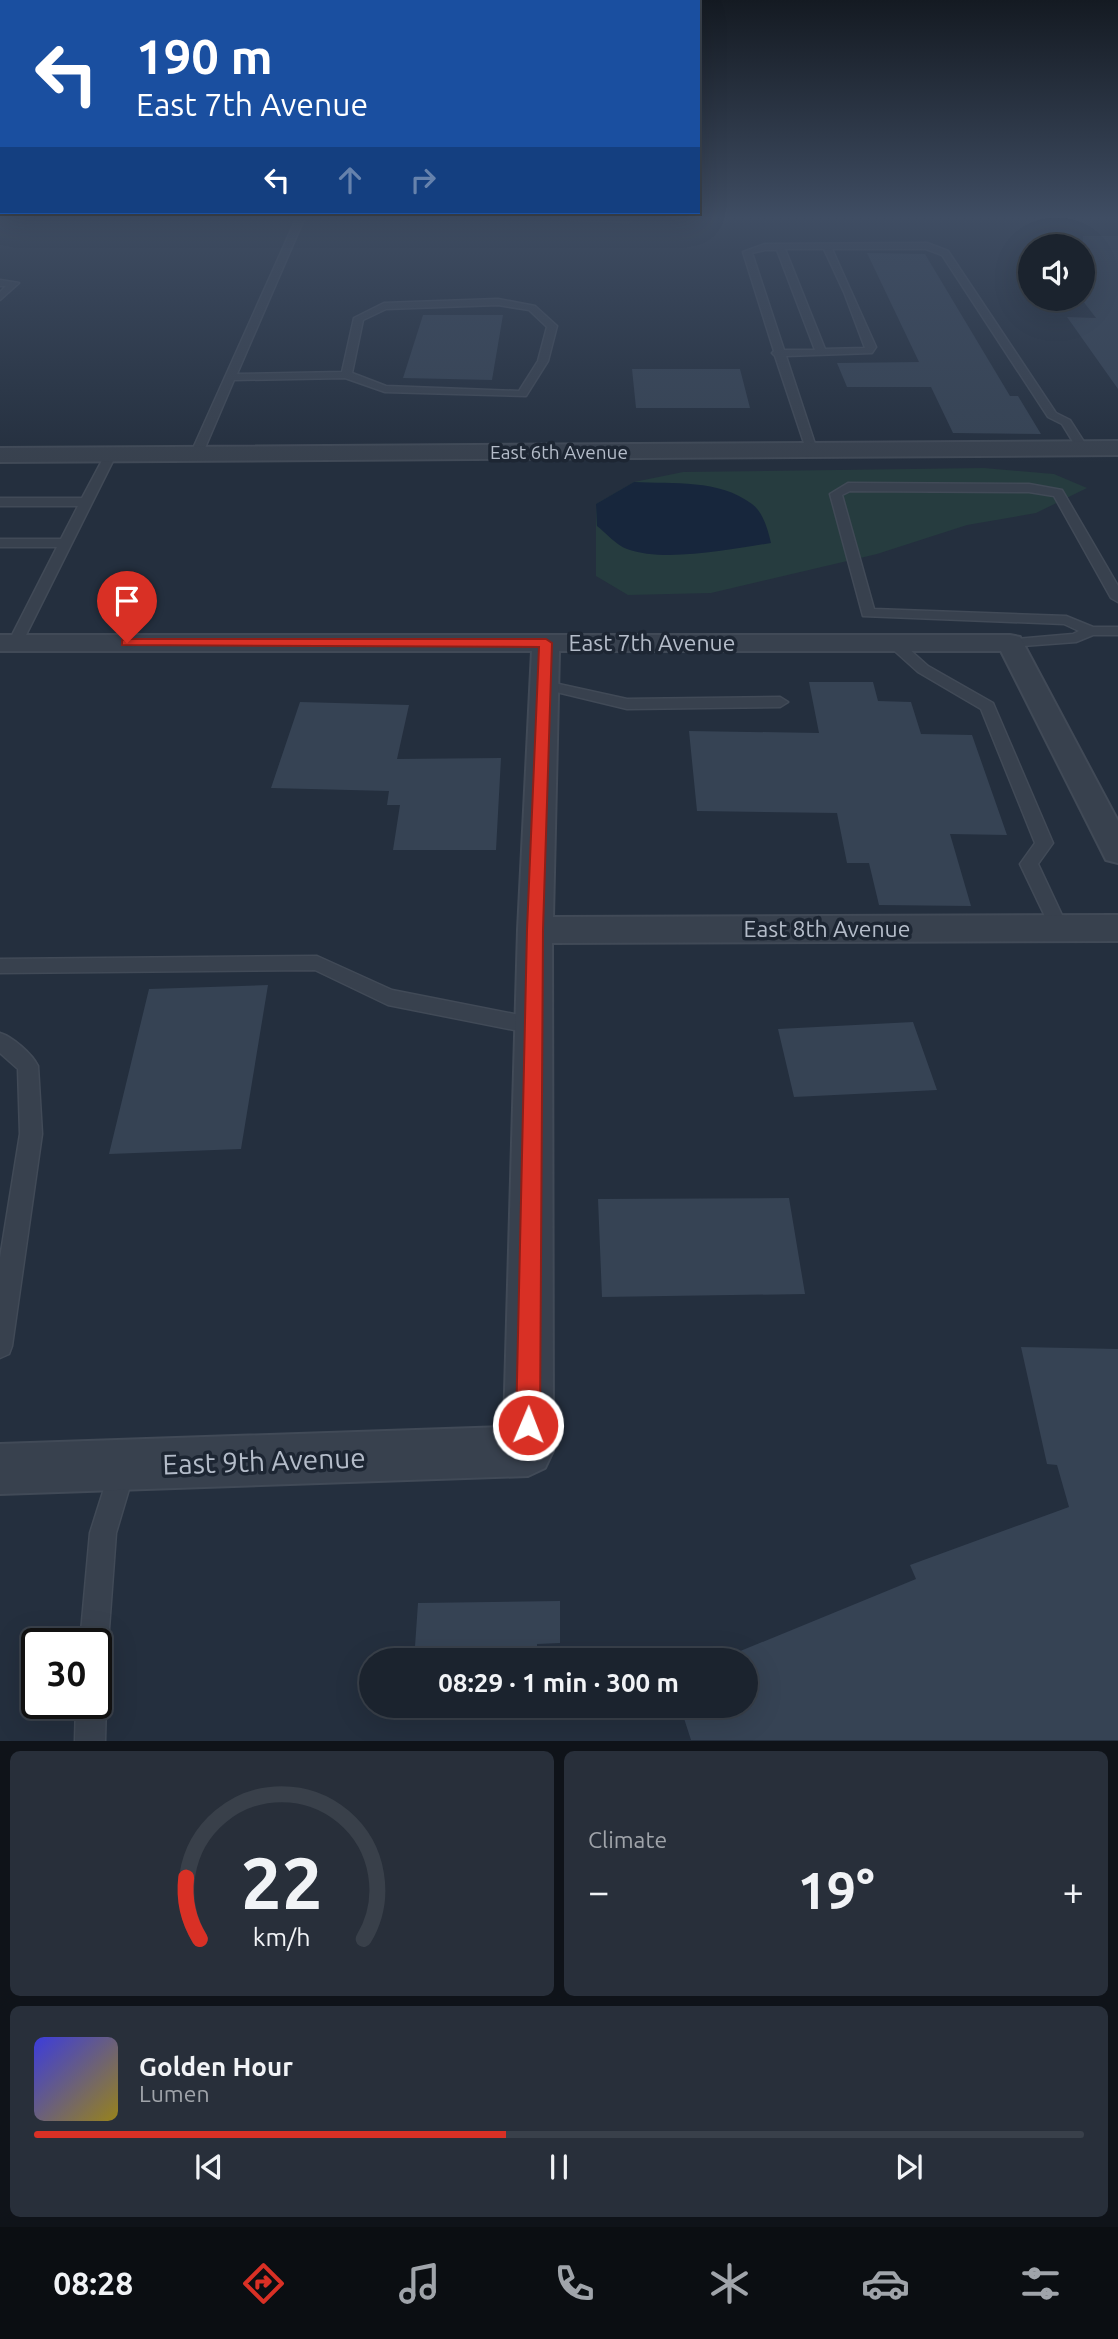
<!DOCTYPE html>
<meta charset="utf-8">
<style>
body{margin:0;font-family:Ubuntu,sans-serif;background:#282f3a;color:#f1f3f6;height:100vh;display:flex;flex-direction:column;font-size:26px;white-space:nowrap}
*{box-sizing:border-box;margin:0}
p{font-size:23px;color:#a0a4aa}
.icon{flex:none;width:38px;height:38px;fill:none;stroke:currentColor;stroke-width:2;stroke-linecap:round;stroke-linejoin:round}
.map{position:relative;height:1741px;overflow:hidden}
.details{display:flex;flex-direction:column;gap:10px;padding:10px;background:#0f1319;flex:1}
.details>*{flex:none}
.guide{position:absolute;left:0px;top:0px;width:700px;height:214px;box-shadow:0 7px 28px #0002,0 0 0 2px #39404a;background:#1a4fa0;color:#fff;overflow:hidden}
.fabs{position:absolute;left:1018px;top:234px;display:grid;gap:14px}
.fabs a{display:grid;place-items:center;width:77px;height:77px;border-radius:50%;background:#1b232e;box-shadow:0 7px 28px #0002,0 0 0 2px #39404a;font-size:35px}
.speed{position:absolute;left:21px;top:1628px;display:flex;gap:14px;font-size:35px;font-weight:700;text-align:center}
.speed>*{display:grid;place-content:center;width:91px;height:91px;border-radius:50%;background:#1b232e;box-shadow:0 7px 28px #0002,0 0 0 2px #39404a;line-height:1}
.speed .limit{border:4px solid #111;border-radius:10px;background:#fff;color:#111}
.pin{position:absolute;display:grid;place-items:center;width:60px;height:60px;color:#fff;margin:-72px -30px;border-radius:50% 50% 50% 0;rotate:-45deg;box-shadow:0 0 7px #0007}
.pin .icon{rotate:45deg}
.me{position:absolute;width:77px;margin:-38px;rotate:1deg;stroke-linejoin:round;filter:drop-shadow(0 0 5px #0008)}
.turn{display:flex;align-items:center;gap:24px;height:147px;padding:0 21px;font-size:32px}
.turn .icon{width:91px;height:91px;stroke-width:2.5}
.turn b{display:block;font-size:49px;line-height:60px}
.lanes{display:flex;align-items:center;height:66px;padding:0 21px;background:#0003;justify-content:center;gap:35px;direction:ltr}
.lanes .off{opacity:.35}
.big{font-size:52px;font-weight:700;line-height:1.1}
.details .widget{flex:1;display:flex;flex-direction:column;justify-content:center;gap:10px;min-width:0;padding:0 24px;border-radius:10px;background:#282f3a}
.details .dial{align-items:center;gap:0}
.dial svg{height:182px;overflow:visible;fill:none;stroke:#39404a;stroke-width:7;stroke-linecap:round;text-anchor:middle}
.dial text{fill:#f1f3f6;stroke:none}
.song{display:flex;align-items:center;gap:21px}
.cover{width:84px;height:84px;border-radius:10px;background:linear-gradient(135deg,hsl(240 70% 55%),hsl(50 70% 35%))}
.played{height:7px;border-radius:4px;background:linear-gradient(90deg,#d93025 45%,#39404a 45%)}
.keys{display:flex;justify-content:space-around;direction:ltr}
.heat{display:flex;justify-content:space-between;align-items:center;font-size:38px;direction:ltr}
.details .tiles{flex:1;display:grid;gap:10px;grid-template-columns:1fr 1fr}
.widget:last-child{grid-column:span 2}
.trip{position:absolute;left:359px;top:1648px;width:399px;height:70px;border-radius:35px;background:#1b232e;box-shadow:0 7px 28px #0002,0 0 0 2px #39404a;font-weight:700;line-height:70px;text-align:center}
.tab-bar{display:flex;height:112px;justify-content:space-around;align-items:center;background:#0b0e12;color:#a0a4aa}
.tab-bar .icon{width:49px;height:49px}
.tab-bar .active{color:#d93025}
.tab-bar b{font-size:32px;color:#f1f3f6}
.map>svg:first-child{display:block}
.green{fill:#263c3f}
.water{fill:#17263c}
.building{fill:#364354}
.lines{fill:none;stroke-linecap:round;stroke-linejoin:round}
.service-casing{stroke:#414a57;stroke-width:3}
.minor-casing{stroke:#414a57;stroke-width:4}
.service{fill:#38414e;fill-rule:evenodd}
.minor{fill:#38414e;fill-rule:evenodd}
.route{fill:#d93025;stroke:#8d1f18;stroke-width:2}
.labels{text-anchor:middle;stroke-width:7;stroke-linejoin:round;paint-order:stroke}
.far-street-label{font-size:19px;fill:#b4bcc9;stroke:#1d2633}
.street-label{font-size:23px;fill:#b4bcc9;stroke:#1d2633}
.near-street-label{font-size:28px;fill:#b4bcc9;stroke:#1d2633}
</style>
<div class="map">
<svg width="1118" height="1741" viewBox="0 0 1118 1741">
<rect width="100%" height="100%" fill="#242f3e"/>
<path class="green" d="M 984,468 L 1054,474 L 1087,488 L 1036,513 L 967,525 L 877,554 L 711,593 L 628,595 L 596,576 L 596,504 L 634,482 L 683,472 Z"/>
<path class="water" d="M 634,482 C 673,484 719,479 752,504 C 763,512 768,530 771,543 C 732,549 665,563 627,549 C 616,545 606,533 597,526 L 596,504 Z"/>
<path class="building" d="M 1083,236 L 1118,236 L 1118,389 L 1067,317 L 1096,318 L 1083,301 Z
M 867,253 L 925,254 L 1010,396 L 1018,396 L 1041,434 L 953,433 L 931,387 L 847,387 L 837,363 L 919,362 Z
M 423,315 L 503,315 L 492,380 L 403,378 Z
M 632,369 L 740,369 L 750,408 L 636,408 Z
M 809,682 L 873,682 L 878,701 L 911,702 L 921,734 L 972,735 L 1007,835 L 950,834 L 971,906 L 879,905 L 869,863 L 847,863 L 837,813 L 697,811 L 689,731 L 819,733 Z
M 300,702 L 409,705 L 397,759 L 501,758 L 496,850 L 393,850 L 400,805 L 387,805 L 389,791 L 271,788 Z
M 268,985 L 241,1149 L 109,1154 L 149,989 Z
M 913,1022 L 937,1090 L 794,1097 L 778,1029 Z
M 789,1198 L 805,1294 L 602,1297 L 598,1199 Z
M 1021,1347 L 1118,1349 L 1118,1740 L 691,1740 L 680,1706 L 746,1706 L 746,1661 L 716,1661 L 916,1579 L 910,1565 L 1069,1507 L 1057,1465 L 1047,1464 Z
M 560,1601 L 560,1643 L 537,1644 L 537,1661 L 414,1661 L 418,1603 Z"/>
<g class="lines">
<g class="service-casing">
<path id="service" d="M 296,219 L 304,219 L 237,374 L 342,372 L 354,318 L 384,303 L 498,299 L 535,306 L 557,326 L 548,361 L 526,396 L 385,392 L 345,378 L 234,380 L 202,455 L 192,457 L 190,455 ZM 498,305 L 529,310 L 547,327 L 538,361 L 519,391 L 386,386 L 352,373 L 363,320 L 386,309 Z
M 561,219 L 633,219 L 633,220 L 629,222 Z
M 765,244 L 927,243 L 948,251 L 1056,413 L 1070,420 L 1088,448 L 1078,450 L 1062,424 L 1048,417 L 942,255 L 926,249 L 832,249 L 876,347 L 872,353 L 786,356 L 817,450 L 807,452 L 775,356 L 772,353 L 774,351 L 743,252 ZM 785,249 L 824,249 L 844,292 L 865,348 L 825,349 ZM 765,250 L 777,250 L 815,350 L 784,350 L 752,253 Z
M 0,280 L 19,283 L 0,300 L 0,292 L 6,286 L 0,286 Z
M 106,453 L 116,455 L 22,643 L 15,647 L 10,646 L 8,643 L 57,547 L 0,547 L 0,539 L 61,539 L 78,506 L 0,506 L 0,498 L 82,498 Z
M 848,483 L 1029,484 L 1062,490 L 1118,586 L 1118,602 L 1111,598 L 1054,496 L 1029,492 L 850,491 L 842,495 L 874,609 L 1066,616 L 1093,627 L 1118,627 L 1118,635 L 1093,635 L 1076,642 L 1010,647 L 1003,643 L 1005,640 L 1073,634 L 1079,631 L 1064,624 L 863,616 L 830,494 Z
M 894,639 L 899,640 L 928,666 L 993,703 L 1053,843 L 1038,864 L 1068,928 L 1065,933 L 1053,933 L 1020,864 L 1035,843 L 981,709 L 918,672 L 889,646 L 887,643 Z
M 545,681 L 627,699 L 780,697 L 788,702 L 780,707 L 627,709 L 540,688 L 538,685 L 540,682 Z
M 317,956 L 392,990 L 534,1018 L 541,1020 L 544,1026 L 541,1032 L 534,1034 L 388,1005 L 315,970 L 0,973 L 0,959 Z
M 0,1033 C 13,1037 32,1054 38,1066 L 42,1134 L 12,1346 L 9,1354 L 0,1358 L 0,1258 L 20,1134 L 18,1069 L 0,1053 Z
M 122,1456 L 131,1460 L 135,1469 L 116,1533 L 108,1643 L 104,1653 L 96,1656 L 96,1643 L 80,1643 L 90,1533 L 113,1460 Z
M 96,1690 L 101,1693 L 106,1703 L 105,1741 L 75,1741 L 76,1703 L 96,1703 Z"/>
</g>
<g class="minor-casing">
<path id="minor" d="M 1118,441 L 1118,455 L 0,462 L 0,448 Z
M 0,635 L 1010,635 L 1020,637 L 1118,821 L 1118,863 L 1106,860 L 1102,852 L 1001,651 L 559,651 L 553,917 L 1118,915 L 1118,941 L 552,943 L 553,1451 L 545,1468 L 528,1476 L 0,1494 L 0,1444 L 504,1427 L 518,930 L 532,651 L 0,651 Z"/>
</g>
<use href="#service" class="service"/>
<use href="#minor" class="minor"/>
</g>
<linearGradient id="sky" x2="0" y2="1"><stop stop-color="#141a22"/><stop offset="0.47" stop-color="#3f4d63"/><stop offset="1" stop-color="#3f4d63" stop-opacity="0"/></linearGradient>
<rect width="1118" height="463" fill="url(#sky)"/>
<path class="route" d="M 127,639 L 546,639 L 552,643 L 543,930 L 540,1425 L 536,1433 L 528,1436 L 520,1433 L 516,1425 L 527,930 L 539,647 L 122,645 L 122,640 Z"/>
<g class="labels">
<g class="far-street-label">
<text x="559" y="459">East 6th Avenue</text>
</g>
<g class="street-label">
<text x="652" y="651">East 7th Avenue</text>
<text x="827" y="937">East 8th Avenue</text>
</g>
<g class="near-street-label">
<text transform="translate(264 1461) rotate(-2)" y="10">East 9th Avenue</text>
</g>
</g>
</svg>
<div class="fabs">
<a><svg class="icon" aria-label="sound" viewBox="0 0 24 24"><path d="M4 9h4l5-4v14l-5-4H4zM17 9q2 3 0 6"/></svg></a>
</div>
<div class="speed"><div class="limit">30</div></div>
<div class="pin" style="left:127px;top:643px;background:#d93025"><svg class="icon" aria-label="arrive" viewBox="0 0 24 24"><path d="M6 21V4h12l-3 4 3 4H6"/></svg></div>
<svg class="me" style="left:528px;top:1425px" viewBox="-20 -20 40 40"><circle r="17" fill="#d93025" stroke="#fff" stroke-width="3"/><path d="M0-11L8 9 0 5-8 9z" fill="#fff"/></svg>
<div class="trip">08:29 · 1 min · 300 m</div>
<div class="guide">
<div class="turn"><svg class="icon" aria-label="left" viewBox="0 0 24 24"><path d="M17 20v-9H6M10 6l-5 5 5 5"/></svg><div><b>190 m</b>East 7th Avenue</div></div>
<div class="lanes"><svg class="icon" aria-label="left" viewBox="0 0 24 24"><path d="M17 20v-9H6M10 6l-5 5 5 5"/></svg><svg class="icon off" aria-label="ahead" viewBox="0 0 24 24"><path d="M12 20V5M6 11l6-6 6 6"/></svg><svg class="icon off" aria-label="right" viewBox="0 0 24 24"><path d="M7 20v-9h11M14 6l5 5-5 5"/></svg></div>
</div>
</div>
<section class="details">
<div class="tiles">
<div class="widget dial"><svg viewBox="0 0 100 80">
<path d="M14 69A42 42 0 1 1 86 69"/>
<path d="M14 69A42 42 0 0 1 8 42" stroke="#d93025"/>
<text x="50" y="56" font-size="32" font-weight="700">22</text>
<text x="50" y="72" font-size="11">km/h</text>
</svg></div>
<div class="widget"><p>Climate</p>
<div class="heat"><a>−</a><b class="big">19°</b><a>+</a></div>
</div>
<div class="widget">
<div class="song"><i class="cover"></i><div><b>Golden Hour</b><p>Lumen</p></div></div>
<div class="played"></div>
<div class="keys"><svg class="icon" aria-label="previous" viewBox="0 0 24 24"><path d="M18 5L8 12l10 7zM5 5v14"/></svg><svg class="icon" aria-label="pause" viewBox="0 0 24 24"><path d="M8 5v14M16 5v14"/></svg><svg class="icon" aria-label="next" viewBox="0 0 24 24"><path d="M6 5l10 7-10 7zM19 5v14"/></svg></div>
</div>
</div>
</section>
<nav class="tab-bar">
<b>08:28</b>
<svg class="icon active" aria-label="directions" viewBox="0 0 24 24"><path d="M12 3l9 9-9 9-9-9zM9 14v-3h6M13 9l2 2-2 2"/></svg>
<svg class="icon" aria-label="music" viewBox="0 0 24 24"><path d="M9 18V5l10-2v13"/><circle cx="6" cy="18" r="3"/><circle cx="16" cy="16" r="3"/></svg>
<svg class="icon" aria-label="phone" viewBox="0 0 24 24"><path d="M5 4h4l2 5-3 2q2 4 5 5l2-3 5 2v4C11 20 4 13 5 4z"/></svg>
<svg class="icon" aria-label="climate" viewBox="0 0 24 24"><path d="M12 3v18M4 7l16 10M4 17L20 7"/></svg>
<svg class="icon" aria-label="car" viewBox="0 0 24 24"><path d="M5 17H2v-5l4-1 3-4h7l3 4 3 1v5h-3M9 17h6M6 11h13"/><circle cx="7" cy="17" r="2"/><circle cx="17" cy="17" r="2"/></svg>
<svg class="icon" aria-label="filters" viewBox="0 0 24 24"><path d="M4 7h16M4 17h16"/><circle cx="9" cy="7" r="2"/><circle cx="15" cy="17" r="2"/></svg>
</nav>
